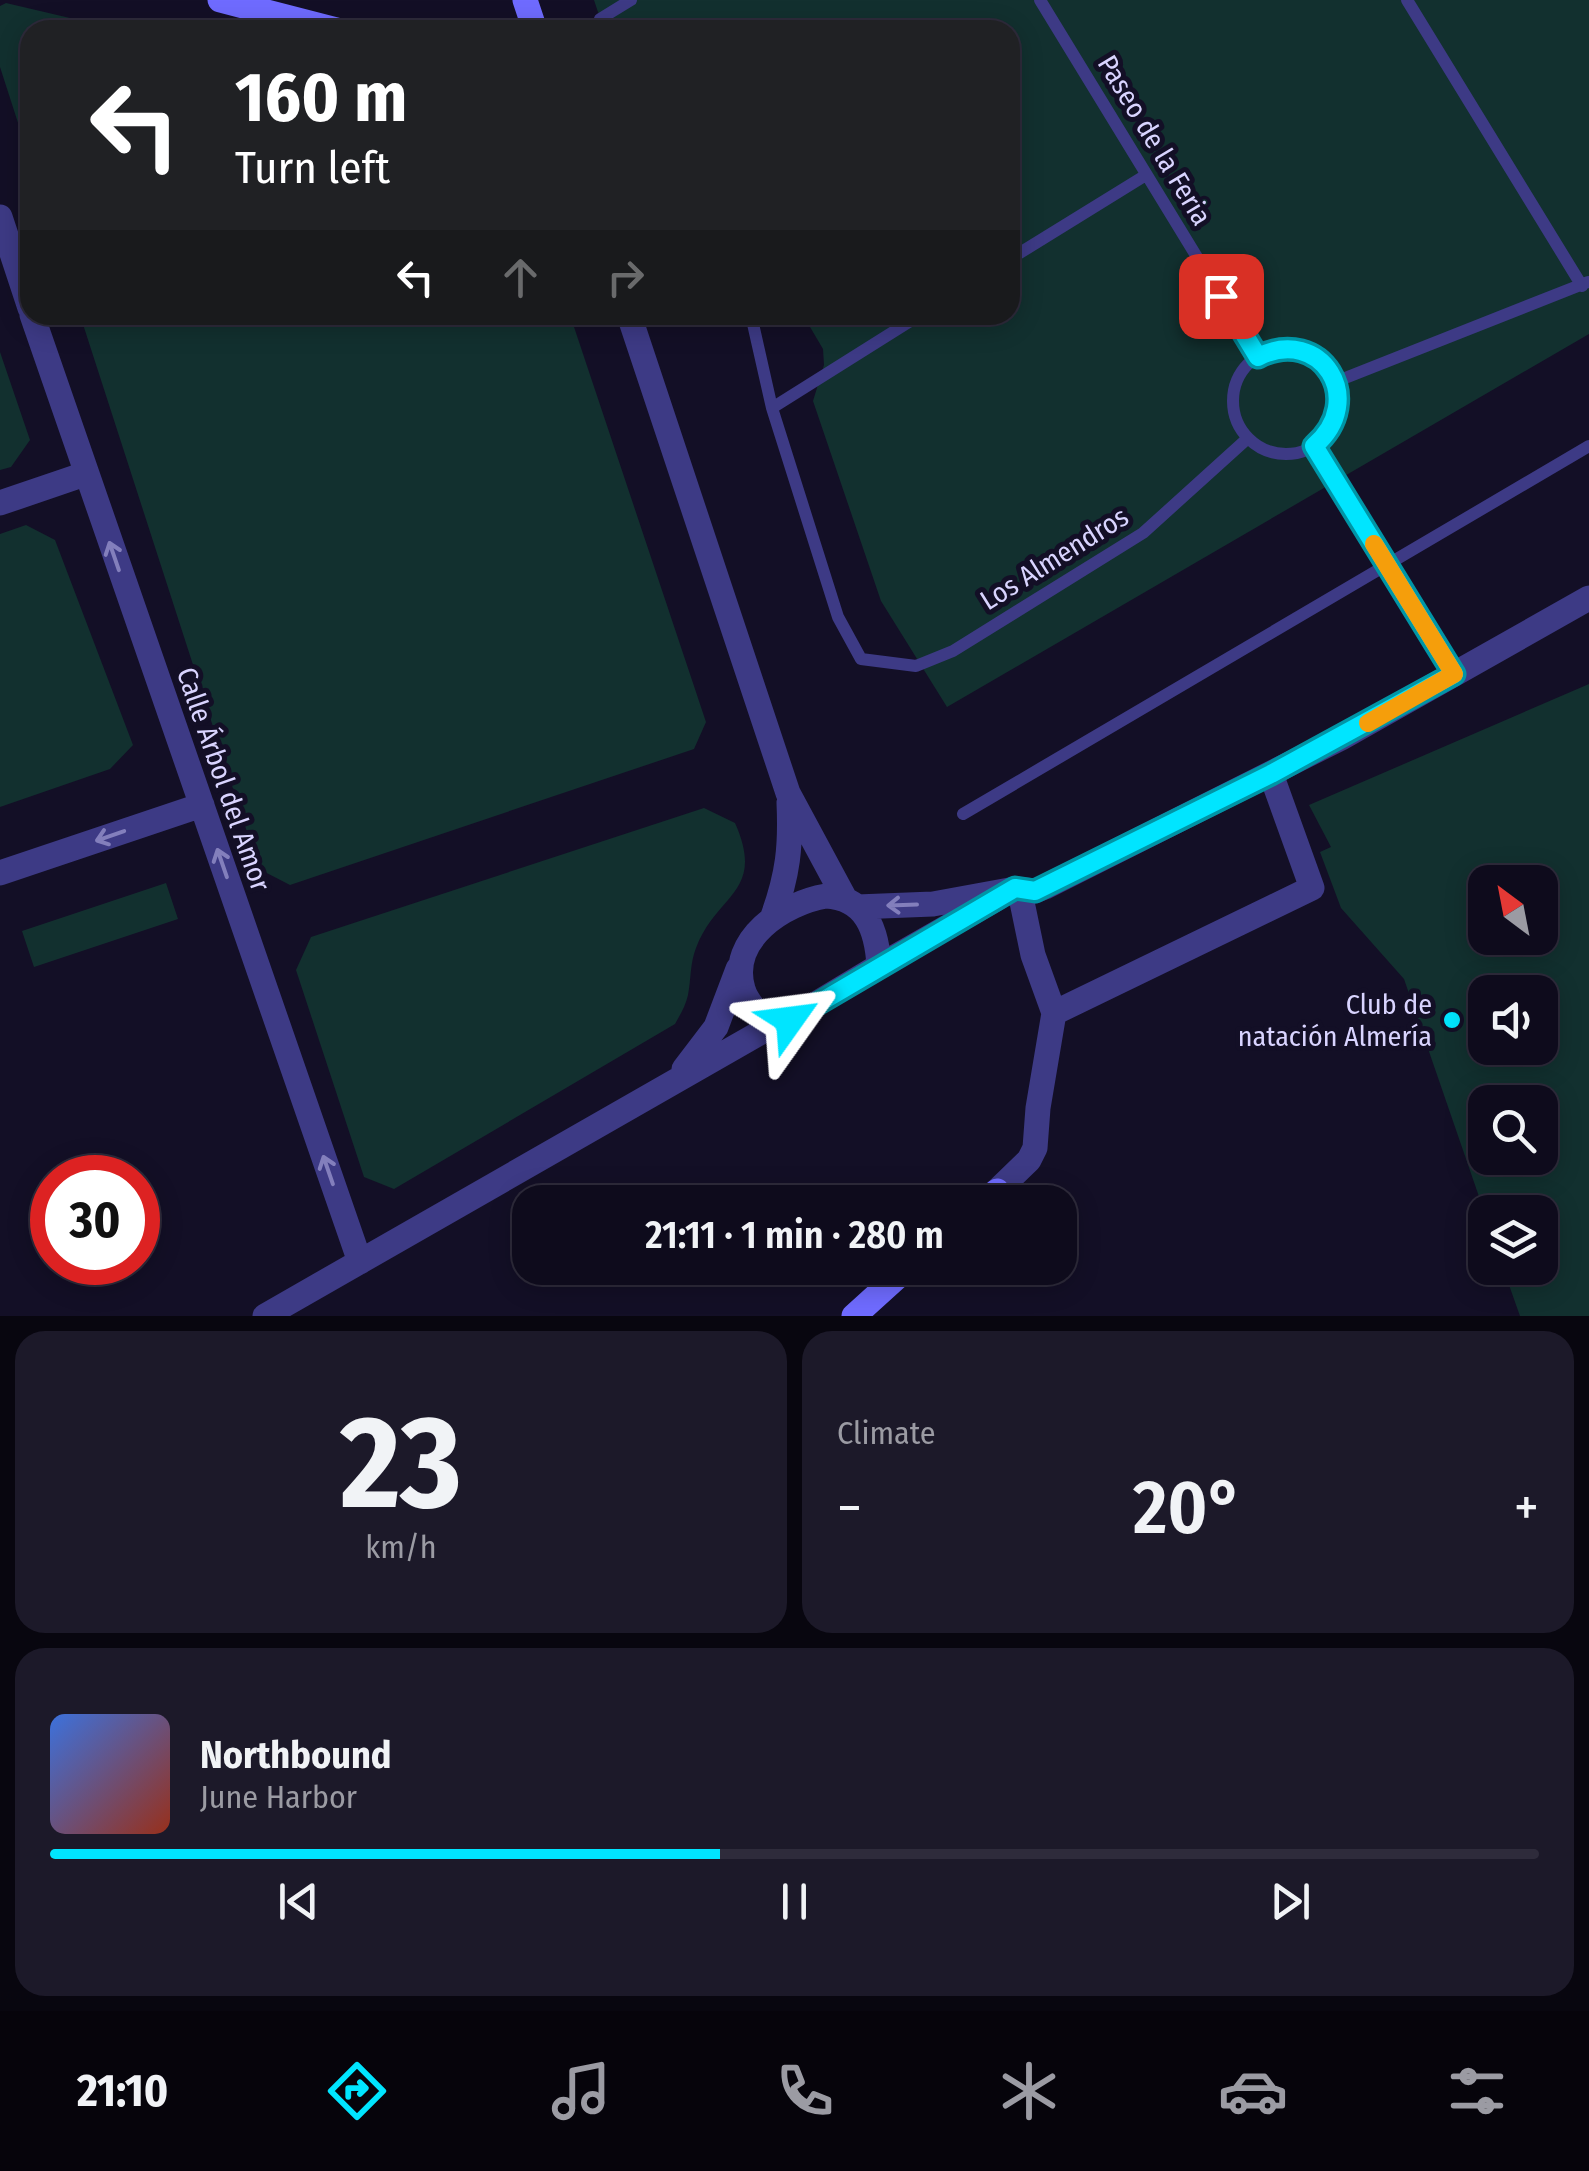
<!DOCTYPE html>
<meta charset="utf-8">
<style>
body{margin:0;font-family:"Fira Sans Condensed",sans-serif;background:#1c1929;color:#f1f3f6;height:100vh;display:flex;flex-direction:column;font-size:38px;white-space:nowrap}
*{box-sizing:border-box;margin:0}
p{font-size:32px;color:#9b9ba3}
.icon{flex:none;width:55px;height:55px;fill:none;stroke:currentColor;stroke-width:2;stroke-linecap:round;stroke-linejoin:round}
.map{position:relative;height:1316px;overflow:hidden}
.sheet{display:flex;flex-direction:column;gap:15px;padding:15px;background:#08060f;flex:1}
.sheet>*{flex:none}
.banner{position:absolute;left:20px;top:20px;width:1000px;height:305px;border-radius:30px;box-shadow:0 5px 25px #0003,0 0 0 2px #2e2b3b;background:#202124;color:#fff;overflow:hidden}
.needle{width:65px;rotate:328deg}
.fabs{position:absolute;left:1468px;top:865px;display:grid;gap:20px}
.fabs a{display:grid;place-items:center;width:90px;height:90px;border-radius:20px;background:#0e0b1c;box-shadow:0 5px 25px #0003,0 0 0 2px #2e2b3b;font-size:50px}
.speed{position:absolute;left:30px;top:1155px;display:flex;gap:20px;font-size:50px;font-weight:700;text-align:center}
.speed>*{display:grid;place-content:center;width:130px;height:130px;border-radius:50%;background:#0e0b1c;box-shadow:0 5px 25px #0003,0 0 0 2px #2e2b3b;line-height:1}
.speed .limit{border:15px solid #d22;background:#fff;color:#111}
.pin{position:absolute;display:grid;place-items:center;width:85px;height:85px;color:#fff;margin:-42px;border-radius:20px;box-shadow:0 5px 15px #0006}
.me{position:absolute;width:110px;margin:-55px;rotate:59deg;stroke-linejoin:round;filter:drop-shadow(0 0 8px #0008)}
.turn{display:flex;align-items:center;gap:35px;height:210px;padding:0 50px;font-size:45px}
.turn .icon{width:130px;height:130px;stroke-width:2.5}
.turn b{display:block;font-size:70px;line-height:85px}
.lanes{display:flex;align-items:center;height:95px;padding:0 50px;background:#0003;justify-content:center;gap:50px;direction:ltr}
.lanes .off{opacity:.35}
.big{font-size:75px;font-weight:600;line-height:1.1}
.sheet .tile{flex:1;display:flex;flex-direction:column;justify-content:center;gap:15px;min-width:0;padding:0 35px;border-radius:30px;background:#1c1929}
.sheet .dial{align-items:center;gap:0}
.dial b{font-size:130px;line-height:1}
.song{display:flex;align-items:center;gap:30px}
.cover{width:120px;height:120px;border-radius:15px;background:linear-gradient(135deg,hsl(220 70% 55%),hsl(10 70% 35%))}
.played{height:10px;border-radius:5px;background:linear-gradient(90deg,#00e5ff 45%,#2e2b3b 45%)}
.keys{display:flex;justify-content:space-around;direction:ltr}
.heat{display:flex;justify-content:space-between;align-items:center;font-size:55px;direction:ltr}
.sheet .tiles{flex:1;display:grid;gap:15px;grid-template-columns:1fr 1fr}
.tile:last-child{grid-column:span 2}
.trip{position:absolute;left:512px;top:1185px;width:565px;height:100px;border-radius:30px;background:#0e0b1c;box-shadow:0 5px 25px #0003,0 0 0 2px #2e2b3b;font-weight:600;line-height:100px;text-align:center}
.dock{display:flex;height:160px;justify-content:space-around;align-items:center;background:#06040b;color:#9b9ba3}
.dock .icon{width:70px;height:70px}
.dock .selected{color:#00e5ff}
.dock b{font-size:45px;color:#f1f3f6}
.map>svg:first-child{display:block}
.green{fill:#12302f;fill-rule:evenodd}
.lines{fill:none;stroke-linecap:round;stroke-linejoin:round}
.lane{stroke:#3d3a85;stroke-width:12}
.street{stroke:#3d3a85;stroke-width:25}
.secondary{stroke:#6f6bff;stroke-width:25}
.oneway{stroke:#837fbc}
.route-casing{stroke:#0095a6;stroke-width:25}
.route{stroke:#00e5ff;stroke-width:18}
.slow{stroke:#f59e0b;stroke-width:18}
.poi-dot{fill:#00e5ff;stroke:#130f26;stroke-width:4}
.labels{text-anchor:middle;stroke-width:10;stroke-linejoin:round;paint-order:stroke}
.street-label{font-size:28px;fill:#d9d4ff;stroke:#130f26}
.poi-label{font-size:28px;fill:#d9d4ff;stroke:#130f26;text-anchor:end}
</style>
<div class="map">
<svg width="1589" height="1316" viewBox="0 0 1589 1316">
<rect width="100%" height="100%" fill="#130f26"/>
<path class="green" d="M 594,0 L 1589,0 L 1589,334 L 947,707 L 881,601 L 813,401 L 824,365 L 823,349 L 803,315 L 1010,315 L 1010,30 L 604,30 Z
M 6,3 L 121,30 L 30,30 L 30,160 L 0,67 L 0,6 Z
M 80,315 L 570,315 L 706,722 L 694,749 L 290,885 L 259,869 Z
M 0,352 L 30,440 L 11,467 L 0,470 Z
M 26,525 L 55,540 L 133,745 L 110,769 L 0,807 L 0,534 Z
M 1589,684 L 1589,1316 L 1520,1316 L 1503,1268 L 1540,1268 L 1540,1212 L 1485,1214 L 1404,979 L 1341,908 L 1320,852 L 1331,847 L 1309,805 ZM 1485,882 L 1540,882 L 1540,938 L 1485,938 ZM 1485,992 L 1540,992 L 1540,1048 L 1485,1048 ZM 1540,1102 L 1540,1158 L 1485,1158 L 1485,1102 Z
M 704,808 L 735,823 C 766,893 717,893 696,948 C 690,963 691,980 688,995 C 686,1005 680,1015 675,1024 L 394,1189 L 364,1177 L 296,970 L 311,937 Z
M 166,883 L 178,919 L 34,967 L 22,931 Z"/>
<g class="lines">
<path class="lane" d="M 1040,0 L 1258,357
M 1407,0 L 1582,286
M 600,19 L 631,0
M 1010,259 L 1146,175
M 751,315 L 772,408 L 838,617 L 861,659 L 916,666 L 953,651 L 1143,533 L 1248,438
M1233 401a53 53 0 1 1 106 0a53 53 0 1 1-106 0Z
M 1335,382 L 1588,282
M 772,408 L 920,315
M 1315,446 L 1454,674
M 963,814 L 1589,446"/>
<path class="street" d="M 0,217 L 30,308
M 32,315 L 360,1262
M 629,315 L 788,793 L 844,897
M 0,503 L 85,474
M 0,873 L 202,805
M 1015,889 L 1022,902 L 1033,955 L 1054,1013 L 1312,888 L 1271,774
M 826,896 C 866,898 877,930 879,966 L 789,1020 L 770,1027 C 761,1016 747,1004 743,989 C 728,939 784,903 826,896 Z
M 857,907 L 933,904 L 1015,889 L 1035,891 L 1045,887 L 1341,738 L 1589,598
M 773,916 C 788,874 791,847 789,803
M 879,966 L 998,898
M 684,1069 L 716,1027 L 738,969
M 997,1191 L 1029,1160 L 1035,1148 L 1038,1108 L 1054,1013
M 265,1316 L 770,1027"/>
<path class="secondary" d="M 220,0 L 337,30
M 525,0 L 535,30
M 983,1202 L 997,1191
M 854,1316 L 907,1268"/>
</g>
<defs><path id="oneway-shaft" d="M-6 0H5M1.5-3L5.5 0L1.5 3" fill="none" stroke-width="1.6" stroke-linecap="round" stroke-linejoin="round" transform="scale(2.5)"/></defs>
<g class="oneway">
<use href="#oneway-shaft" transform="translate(114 556) rotate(-109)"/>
<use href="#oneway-shaft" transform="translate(110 836) rotate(161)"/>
<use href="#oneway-shaft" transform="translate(222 863) rotate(-109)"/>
<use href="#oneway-shaft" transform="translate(902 905) rotate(178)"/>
<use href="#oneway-shaft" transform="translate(328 1170) rotate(-109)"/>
</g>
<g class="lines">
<g class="route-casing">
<path id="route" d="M 790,1020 L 1015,888 L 1035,891 L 1271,774 L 1454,674 L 1314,446 C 1368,400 1321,325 1258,357 L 1221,296"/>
</g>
<use href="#route" class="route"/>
<path class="slow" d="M 1368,723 L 1454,674 L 1374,544"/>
</g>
<circle class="poi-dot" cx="1452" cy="1020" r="10"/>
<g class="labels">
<g class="street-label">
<text transform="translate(1155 140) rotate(59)" y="10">Paseo de la Feria</text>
<text transform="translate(1054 558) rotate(-32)" y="10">Los Almendros</text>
<text transform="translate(224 779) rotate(71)" y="10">Calle Árbol del Amor</text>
</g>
<g class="poi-label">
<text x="1432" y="1014">Club de<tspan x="1432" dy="32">natación Almería</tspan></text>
</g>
</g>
</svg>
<div class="fabs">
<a><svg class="needle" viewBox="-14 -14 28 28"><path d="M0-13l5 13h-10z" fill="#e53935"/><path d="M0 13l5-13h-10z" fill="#9b9ba3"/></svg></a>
<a><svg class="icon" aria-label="sound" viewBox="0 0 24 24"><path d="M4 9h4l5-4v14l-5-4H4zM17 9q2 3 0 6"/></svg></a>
<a><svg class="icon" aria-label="search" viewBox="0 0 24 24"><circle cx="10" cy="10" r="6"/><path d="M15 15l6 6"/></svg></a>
<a><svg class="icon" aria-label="layers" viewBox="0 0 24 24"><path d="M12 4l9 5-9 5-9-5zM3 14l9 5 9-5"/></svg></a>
</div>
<div class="speed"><div class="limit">30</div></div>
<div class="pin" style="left:1221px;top:296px;background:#d93025"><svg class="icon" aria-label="arrive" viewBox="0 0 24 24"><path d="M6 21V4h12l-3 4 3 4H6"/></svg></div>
<svg class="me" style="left:790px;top:1020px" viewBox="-20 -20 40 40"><path d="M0-17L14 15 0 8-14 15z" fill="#00e5ff" stroke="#fff" stroke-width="4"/></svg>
<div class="trip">21:11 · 1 min · 280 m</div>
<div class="banner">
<div class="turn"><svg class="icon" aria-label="left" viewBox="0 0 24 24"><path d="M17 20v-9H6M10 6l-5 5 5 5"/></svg><div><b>160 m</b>Turn left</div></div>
<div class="lanes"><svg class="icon" aria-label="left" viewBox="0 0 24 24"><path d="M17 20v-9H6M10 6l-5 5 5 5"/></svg><svg class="icon off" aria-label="ahead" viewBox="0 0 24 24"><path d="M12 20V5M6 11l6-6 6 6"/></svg><svg class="icon off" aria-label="right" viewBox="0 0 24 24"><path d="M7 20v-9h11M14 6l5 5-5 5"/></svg></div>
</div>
</div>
<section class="sheet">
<div class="tiles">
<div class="tile dial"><b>23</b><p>km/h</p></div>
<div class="tile"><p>Climate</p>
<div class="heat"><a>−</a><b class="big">20°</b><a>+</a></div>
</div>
<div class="tile">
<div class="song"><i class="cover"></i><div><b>Northbound</b><p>June Harbor</p></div></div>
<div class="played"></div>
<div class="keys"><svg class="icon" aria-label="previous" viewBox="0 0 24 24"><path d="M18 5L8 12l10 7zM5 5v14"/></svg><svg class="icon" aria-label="pause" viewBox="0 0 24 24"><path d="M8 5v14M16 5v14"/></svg><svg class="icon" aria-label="next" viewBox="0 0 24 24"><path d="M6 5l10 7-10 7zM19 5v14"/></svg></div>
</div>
</div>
</section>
<nav class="dock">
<b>21:10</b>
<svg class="icon selected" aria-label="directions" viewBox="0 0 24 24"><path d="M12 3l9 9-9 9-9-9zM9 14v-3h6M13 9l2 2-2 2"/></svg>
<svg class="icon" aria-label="music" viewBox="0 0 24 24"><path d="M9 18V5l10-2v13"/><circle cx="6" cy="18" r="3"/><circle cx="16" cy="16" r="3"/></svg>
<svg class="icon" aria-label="phone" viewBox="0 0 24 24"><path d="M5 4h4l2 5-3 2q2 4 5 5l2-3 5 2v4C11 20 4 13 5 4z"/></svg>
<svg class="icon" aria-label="climate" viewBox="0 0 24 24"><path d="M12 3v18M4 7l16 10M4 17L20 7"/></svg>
<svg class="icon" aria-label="car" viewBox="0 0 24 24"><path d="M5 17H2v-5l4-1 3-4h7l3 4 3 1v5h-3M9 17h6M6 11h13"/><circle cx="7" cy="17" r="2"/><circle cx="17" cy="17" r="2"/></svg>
<svg class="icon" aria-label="filters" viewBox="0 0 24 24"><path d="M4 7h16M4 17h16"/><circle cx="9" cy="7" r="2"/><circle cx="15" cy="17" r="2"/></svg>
</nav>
